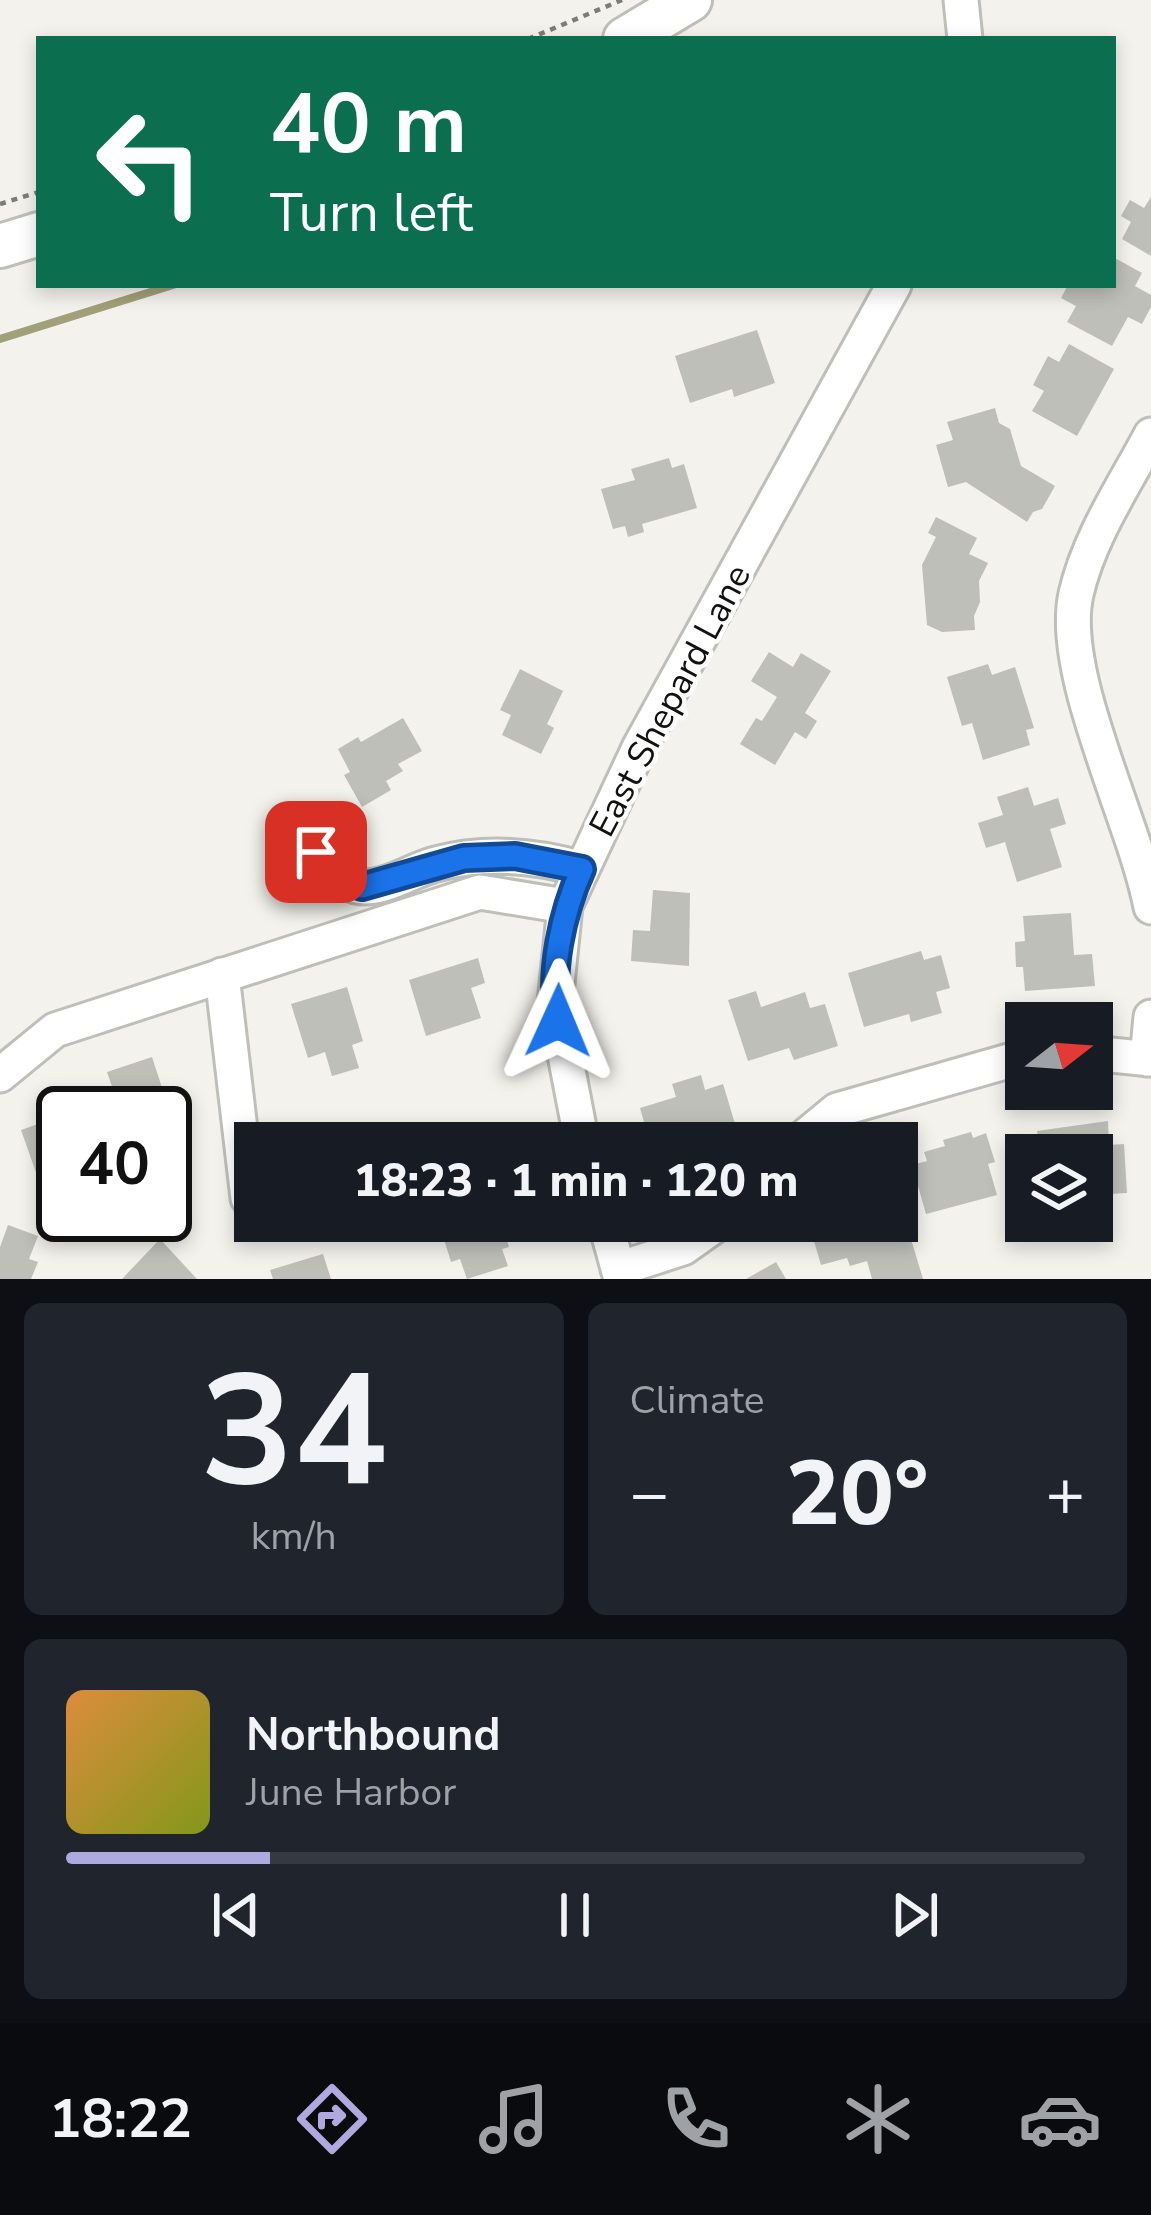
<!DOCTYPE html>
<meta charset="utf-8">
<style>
body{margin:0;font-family:"Nunito Sans",sans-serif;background:#20242c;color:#f1f3f6;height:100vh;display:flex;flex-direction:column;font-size:45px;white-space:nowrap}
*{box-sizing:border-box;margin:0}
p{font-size:39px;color:#9ea1a6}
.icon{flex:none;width:66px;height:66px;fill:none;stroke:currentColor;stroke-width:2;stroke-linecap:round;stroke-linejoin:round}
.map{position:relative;height:1279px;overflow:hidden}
.drawer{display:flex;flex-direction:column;gap:24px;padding:24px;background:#0d0f14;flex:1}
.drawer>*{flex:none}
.banner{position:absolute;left:36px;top:36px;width:1080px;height:252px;border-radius:0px;box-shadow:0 6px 18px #0003;background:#0b6e4f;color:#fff;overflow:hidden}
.needle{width:78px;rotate:73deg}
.tools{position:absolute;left:1005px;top:1002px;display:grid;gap:24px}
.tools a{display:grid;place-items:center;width:108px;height:108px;border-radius:0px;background:#171b24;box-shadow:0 6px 18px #0003;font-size:60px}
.speed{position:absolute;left:36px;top:1086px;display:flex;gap:24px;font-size:60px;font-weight:700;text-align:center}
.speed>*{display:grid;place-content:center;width:156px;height:156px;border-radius:50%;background:#171b24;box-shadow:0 6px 18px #0003;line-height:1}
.speed .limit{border:6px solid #111;border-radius:18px;background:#fff;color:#111}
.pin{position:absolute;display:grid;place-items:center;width:102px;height:102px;color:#fff;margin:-51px;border-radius:24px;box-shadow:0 6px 18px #0006}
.me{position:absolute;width:132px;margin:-66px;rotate:1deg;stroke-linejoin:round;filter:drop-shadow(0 0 9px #0008)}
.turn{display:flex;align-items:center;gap:42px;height:252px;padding:0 36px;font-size:54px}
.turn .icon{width:156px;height:156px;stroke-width:2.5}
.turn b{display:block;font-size:84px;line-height:102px}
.big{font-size:90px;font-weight:800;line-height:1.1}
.drawer .card{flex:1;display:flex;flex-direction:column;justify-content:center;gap:18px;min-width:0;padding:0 42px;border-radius:18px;background:#20242c}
.drawer .dial{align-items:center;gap:0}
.dial b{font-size:156px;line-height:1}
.song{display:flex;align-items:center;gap:36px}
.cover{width:144px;height:144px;border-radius:18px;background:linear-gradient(135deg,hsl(30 70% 55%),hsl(70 70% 35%))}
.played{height:12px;border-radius:6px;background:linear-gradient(90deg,#b0a9e0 20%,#363941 20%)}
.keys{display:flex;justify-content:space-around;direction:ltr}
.heat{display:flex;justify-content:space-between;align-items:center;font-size:66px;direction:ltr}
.drawer .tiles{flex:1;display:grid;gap:24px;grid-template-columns:1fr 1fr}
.card:last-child{grid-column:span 2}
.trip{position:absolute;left:234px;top:1122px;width:684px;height:120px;border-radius:0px;background:#171b24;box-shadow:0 6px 18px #0003;font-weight:800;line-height:120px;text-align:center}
.dock{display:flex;height:192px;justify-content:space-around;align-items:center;background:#090b0e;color:#9ea1a6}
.dock .icon{width:84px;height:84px}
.dock .active{color:#b0a9e0}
.dock b{font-size:54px;color:#f1f3f6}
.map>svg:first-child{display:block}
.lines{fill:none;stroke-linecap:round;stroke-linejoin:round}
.stream{stroke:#a2a078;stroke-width:8}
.building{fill:#bfbfb9}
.minor-casing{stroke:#bfbfb9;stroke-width:39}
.major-casing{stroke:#bfbfb9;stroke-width:48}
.path{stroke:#7c7c78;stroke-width:4.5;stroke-dasharray:6 6;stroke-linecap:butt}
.minor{stroke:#fff;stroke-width:33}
.major{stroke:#fff;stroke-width:42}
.route-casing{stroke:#114b97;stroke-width:30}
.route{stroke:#1a73e8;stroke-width:21}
.labels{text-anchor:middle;stroke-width:9;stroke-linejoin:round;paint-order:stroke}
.street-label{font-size:36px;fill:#11110f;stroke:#fff}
</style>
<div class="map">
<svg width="1151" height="1279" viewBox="0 0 1151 1279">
<rect width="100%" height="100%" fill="#f3f2ec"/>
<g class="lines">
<path class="stream" d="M 0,339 L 173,285"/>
</g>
<path class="building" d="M 1151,197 L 1151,256 L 1122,239 L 1131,222 L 1121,216 L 1130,200 L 1144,208 Z
M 1113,257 L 1142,273 L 1135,286 L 1151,295 L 1151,307 L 1142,324 L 1128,317 L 1112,346 L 1067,322 L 1076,306 L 1061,298 L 1068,285 L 1113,285 Z
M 757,330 L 775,383 L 734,397 L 732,389 L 690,403 L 675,356 Z
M 1069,344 L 1114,369 L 1077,436 L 1032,411 L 1044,391 L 1033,385 L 1048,356 L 1059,362 Z
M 995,408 L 999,423 L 1010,429 L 1021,466 L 1055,486 L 1042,509 L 1033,512 L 1027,522 L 966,482 L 948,487 L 936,445 L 953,440 L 947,422 Z
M 669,458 L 672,468 L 684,464 L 697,508 L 642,524 L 644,532 L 628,537 L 625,526 L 613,529 L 601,489 L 635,480 L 631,469 Z
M 936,517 L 977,538 L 969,554 L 988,563 L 979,581 L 980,602 L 974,616 L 975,630 L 942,632 L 927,625 L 922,565 L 936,537 L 928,533 Z
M 769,652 L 793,667 L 801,653 L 831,671 L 805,713 L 817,721 L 806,739 L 795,732 L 775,765 L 740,744 L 756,718 L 762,721 L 777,697 L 751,681 Z
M 988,664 L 992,675 L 1015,667 L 1034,728 L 1026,730 L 1030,745 L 983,760 L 972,723 L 962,726 L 947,677 Z
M 520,669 L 563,691 L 547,724 L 554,728 L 541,754 L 502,735 L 511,715 L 500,710 Z
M 403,718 L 422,751 L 398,764 L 403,771 L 386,781 L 391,790 L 362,807 L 344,775 L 350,772 L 338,749 L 358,737 L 361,742 Z
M 1028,787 L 1034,806 L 1058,798 L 1066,824 L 1050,829 L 1062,867 L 1017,882 L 1005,842 L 986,848 L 978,823 L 1003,815 L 997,797 Z
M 653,890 L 690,893 L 689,966 L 631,961 L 633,930 L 650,931 Z
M 1071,913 L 1074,955 L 1092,954 L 1095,986 L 1025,991 L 1023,967 L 1016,967 L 1015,942 L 1025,941 L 1023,916 Z
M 921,951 L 924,960 L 941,955 L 950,988 L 936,992 L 942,1013 L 911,1022 L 909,1014 L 864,1027 L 848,973 Z
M 478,958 L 485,983 L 471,988 L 481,1018 L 426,1036 L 409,980 Z
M 347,987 L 363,1041 L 352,1045 L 359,1068 L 332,1076 L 325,1052 L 308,1058 L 291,1004 Z
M 756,991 L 761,1007 L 805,992 L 810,1008 L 825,1004 L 838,1046 L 794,1060 L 789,1048 L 748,1061 L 728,1000 Z
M 152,1057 L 170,1112 L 121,1113 L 107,1072 Z
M 701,1075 L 705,1090 L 723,1084 L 736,1127 L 682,1143 L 650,1143 L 640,1108 L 676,1097 L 672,1084 Z
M 59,1110 L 63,1121 L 62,1186 L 58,1174 L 39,1181 L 21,1130 L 38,1124 L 36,1118 Z
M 1108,1121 L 1109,1145 L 1124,1144 L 1127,1193 L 1092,1195 L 1092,1155 L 1025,1155 L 1024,1149 L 1039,1148 L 1037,1131 Z
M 971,1132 L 973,1138 L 986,1133 L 995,1162 L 988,1164 L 997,1195 L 926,1214 L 912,1165 L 927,1161 L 924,1152 L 945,1146 L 943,1140 Z
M 905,1219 L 923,1279 L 872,1279 L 867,1261 L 850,1266 L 847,1258 L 821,1265 L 809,1224 L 885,1221 L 886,1225 Z
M 457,1221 L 501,1221 L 509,1247 L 502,1249 L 508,1266 L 467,1279 L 460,1259 L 451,1262 L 443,1236 L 453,1233 L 450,1223 Z
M 8,1225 L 38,1236 L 29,1259 L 38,1262 L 31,1279 L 0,1279 L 0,1247 Z
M 160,1239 L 197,1279 L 122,1279 Z
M 323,1254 L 331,1279 L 273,1279 L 270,1270 Z
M 776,1262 L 786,1279 L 746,1279 Z"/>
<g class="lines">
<g class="minor-casing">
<path id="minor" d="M 961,0 L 965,39
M 1151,435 C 1124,486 1089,537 1076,594 C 1058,674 1135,822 1151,907
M 289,824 C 306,842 331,880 356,886 C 381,892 412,870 436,864 C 485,851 534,855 582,869
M 222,975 L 248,1198
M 1092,1053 L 1151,1059
M 1147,1059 L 1151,1017
M 0,1075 L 55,1030 L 480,892 L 565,906
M 582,1143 L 555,1003 L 565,906 L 639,748 L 894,285
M 797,1143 L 837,1110 L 1026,1056
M 605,1221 L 621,1279
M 618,1269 L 683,1248 L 721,1221"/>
</g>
<g class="major-casing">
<path id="major" d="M 625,39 L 690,0
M 0,246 L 39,234"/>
</g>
<path class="path" d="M 528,39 L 622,0
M 0,204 L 39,192"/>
<use href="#minor" class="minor"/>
<use href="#major" class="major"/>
</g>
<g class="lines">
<g class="route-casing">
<path id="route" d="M 316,852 L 344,880 L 362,887 L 464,858 L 515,856 L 582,869 C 562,913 549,973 558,1021"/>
</g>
<use href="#route" class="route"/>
</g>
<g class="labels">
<g class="street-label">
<text transform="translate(669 700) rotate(-62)" y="13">East Shepard Lane</text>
</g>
</g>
</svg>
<div class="tools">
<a><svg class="needle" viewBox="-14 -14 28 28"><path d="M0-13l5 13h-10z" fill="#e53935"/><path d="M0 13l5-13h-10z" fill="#9ea1a6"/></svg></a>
<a><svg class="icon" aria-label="layers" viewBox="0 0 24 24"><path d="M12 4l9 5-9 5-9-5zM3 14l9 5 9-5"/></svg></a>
</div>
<div class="speed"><div class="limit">40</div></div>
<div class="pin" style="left:316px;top:852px;background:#d93025"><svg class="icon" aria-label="arrive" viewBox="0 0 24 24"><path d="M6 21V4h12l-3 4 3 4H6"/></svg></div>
<svg class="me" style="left:558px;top:1021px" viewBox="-20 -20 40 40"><path d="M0-17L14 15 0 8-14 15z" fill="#1a73e8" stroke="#fff" stroke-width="4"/></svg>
<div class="trip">18:23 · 1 min · 120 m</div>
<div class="banner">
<div class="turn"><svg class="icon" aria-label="left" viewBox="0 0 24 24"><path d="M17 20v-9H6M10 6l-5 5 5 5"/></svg><div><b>40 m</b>Turn left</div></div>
</div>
</div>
<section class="drawer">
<div class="tiles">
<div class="card dial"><b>34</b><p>km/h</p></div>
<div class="card"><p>Climate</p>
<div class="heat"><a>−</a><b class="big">20°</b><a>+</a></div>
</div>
<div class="card">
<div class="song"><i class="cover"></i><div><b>Northbound</b><p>June Harbor</p></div></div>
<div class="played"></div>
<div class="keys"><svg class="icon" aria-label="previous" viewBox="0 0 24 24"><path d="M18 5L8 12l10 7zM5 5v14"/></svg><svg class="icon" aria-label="pause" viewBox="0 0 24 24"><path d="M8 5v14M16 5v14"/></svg><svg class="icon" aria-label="next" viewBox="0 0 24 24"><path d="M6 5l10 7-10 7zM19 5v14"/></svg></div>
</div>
</div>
</section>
<nav class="dock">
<b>18:22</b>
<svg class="icon active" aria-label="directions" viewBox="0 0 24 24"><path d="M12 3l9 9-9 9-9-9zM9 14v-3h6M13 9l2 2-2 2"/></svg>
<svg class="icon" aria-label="music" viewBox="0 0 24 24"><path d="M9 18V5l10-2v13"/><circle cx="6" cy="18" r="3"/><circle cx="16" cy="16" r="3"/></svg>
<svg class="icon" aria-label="phone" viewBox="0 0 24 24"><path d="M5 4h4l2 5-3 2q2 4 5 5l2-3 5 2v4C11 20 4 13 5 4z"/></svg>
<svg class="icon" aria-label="climate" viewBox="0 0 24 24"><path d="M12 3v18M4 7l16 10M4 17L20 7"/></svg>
<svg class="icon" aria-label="car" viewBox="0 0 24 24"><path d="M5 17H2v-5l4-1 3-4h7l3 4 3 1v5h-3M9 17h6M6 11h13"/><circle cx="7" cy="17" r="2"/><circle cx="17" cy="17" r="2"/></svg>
</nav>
